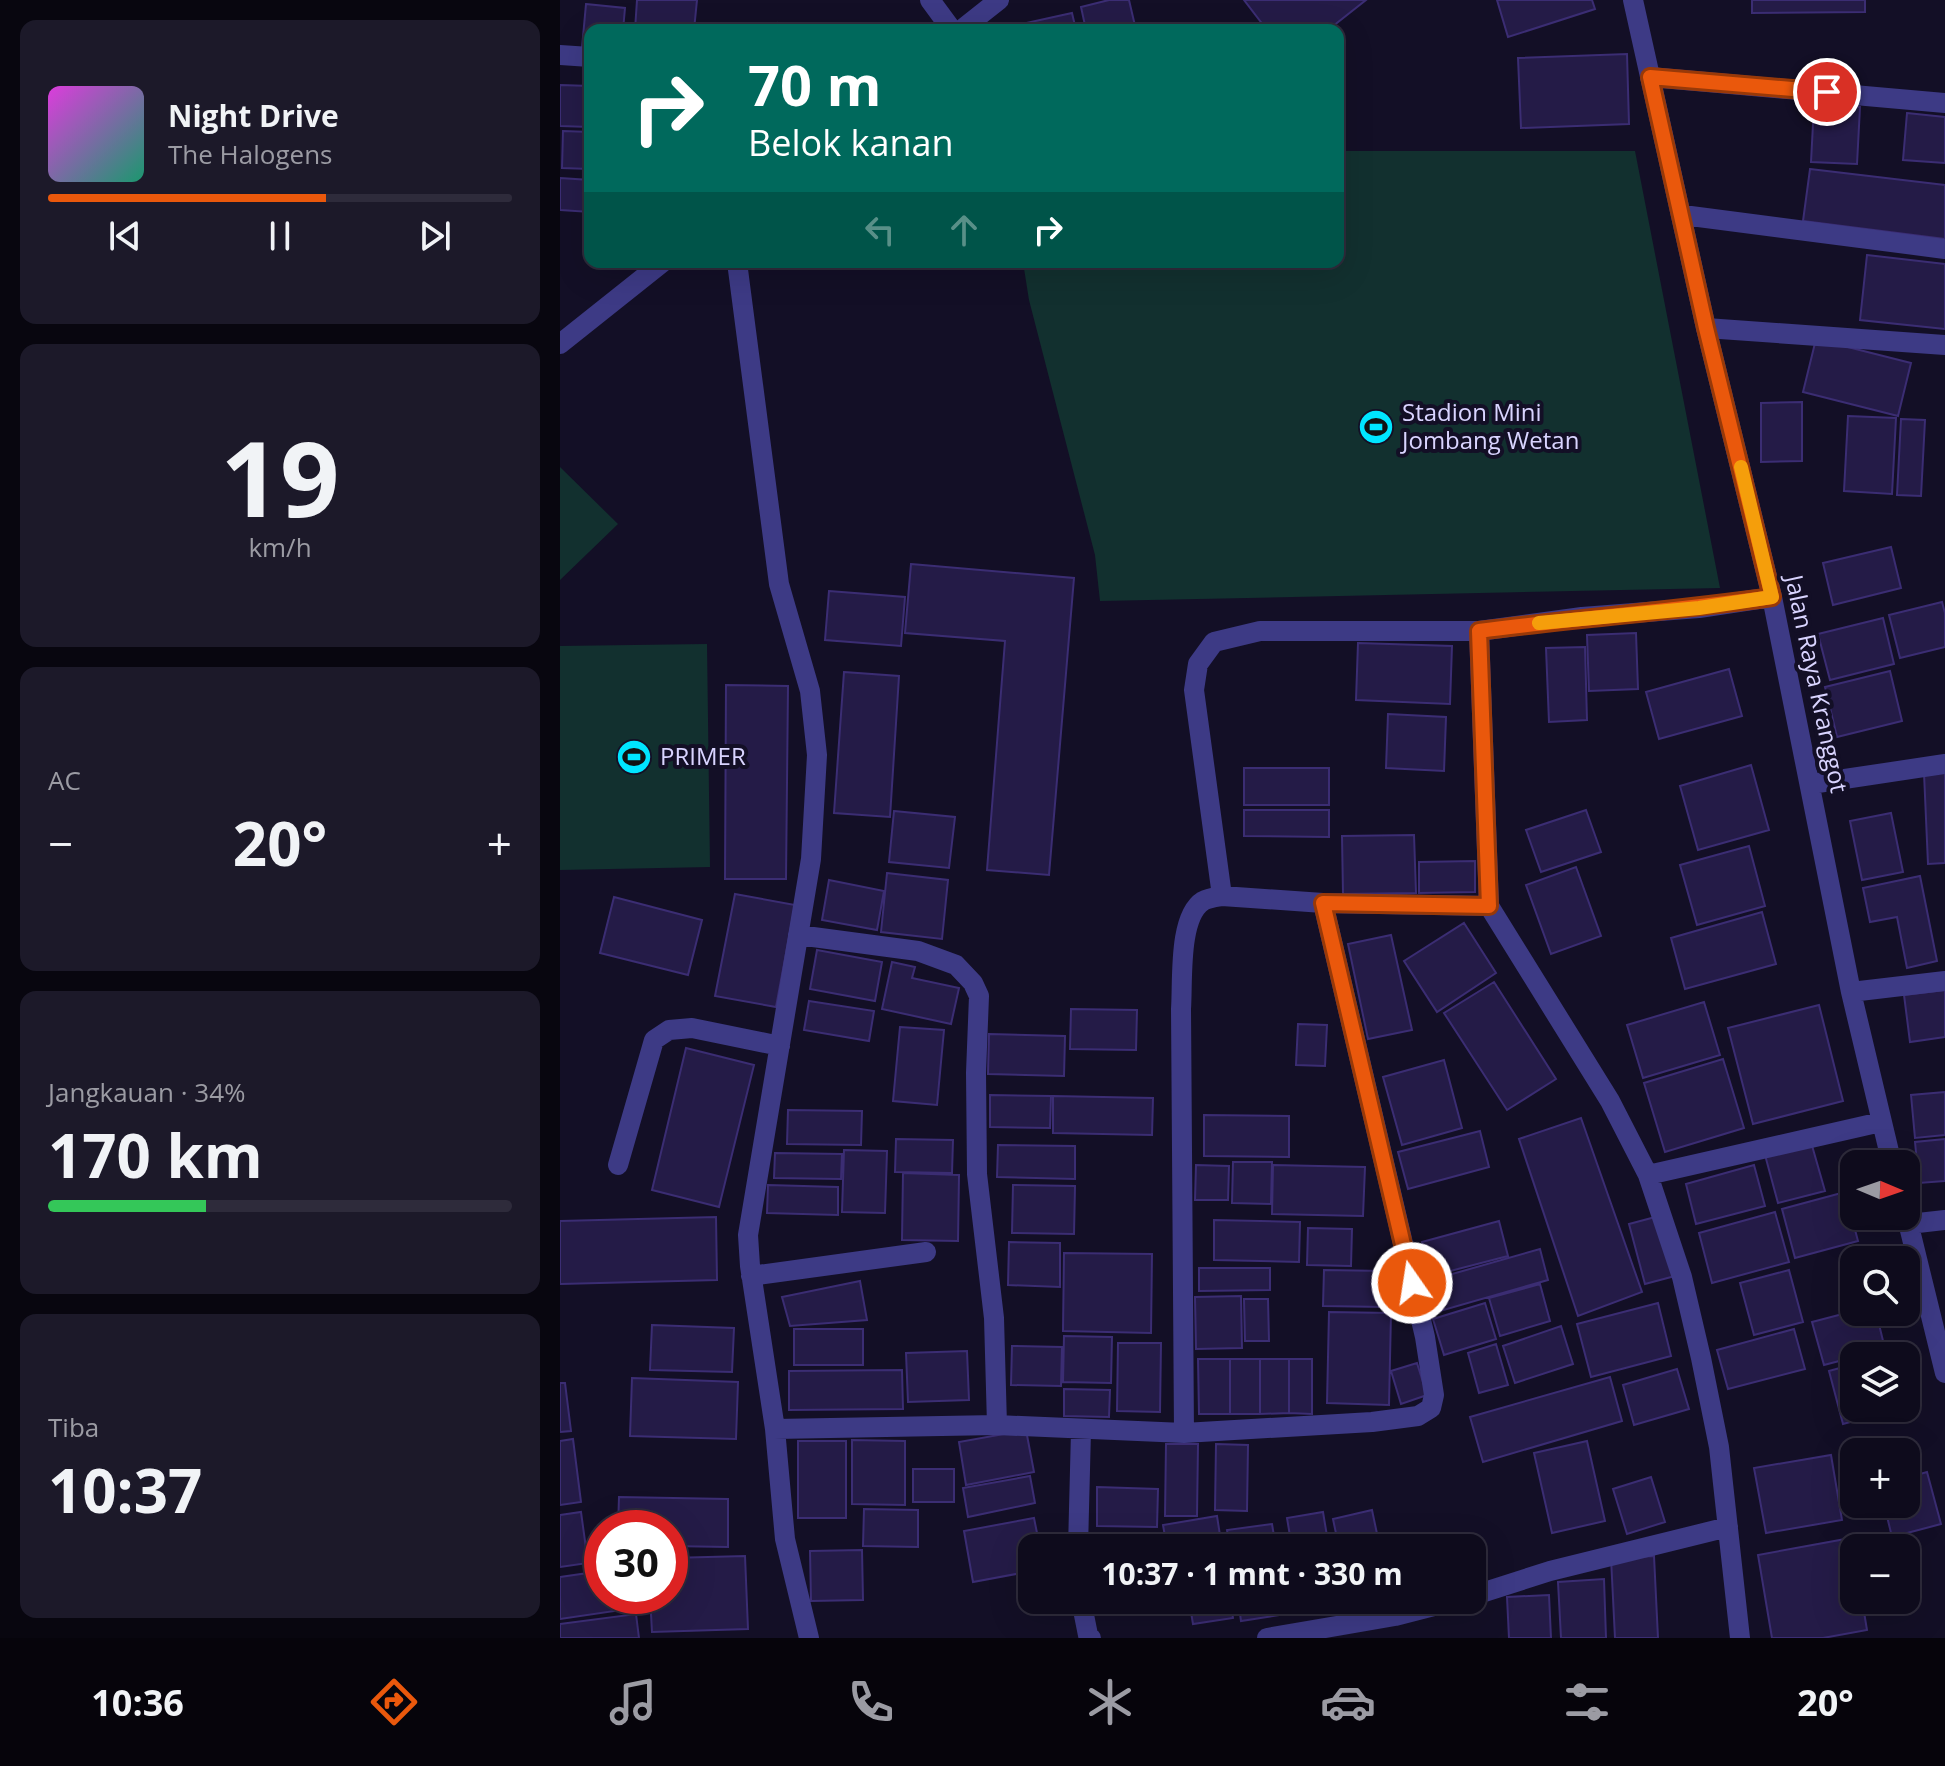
<!DOCTYPE html>
<html lang="id">
<meta charset="utf-8">
<style>
body{margin:0;font-family:"Open Sans",sans-serif;background:#1c1929;color:#f1f3f6;height:100vh;display:flex;flex-direction:column;font-size:30px;white-space:nowrap}
*{box-sizing:border-box;margin:0}
p{font-size:26px;color:#9b9ba3}
.icon{flex:none;width:44px;height:44px;fill:none;stroke:currentColor;stroke-width:2;stroke-linecap:round;stroke-linejoin:round}
.map{position:relative;flex:1;overflow:hidden}
.drawer{display:flex;flex-direction:column;gap:20px;padding:20px;background:#08060f;width:560px}
.drawer>*{flex:none}
.top-card{position:absolute;left:24px;top:24px;width:760px;height:244px;border-radius:16px;box-shadow:0 8px 32px #0002,0 0 0 2px #2e2b3b;background:#00695c;color:#fff;overflow:hidden}
.needle{width:52px;rotate:92deg}
.tools{position:absolute;left:1280px;top:1150px;display:grid;gap:16px}
.tools a{display:grid;place-items:center;width:80px;height:80px;border-radius:16px;background:#0e0b1c;box-shadow:0 8px 32px #0002,0 0 0 2px #2e2b3b;font-size:40px}
.speed{position:absolute;left:24px;top:1510px;display:flex;gap:16px;font-size:40px;font-weight:700;text-align:center}
.speed>*{display:grid;place-content:center;width:104px;height:104px;border-radius:50%;background:#0e0b1c;box-shadow:0 8px 32px #0002,0 0 0 2px #2e2b3b;line-height:1}
.speed .limit{border:12px solid #d22;background:#fff;color:#111}
.pin{position:absolute;display:grid;place-items:center;width:68px;height:68px;color:#fff;margin:-34px;border:4px solid #fff;border-radius:50%;box-shadow:0 2px 8px #0007}
.me{position:absolute;width:88px;margin:-44px;rotate:347deg;stroke-linejoin:round;filter:drop-shadow(0 0 6px #0008)}
.turn{display:flex;align-items:center;gap:28px;height:168px;padding:0 32px;font-size:36px}
.turn .icon{width:104px;height:104px;stroke-width:2.5}
.turn b{display:block;font-size:56px;line-height:68px}
.lanes{display:flex;align-items:center;height:76px;padding:0 32px;background:#0003;justify-content:center;gap:40px;direction:ltr}
.lanes .off{opacity:.35}
.big{font-size:60px;font-weight:700;line-height:1.1}
.drawer .widget{flex:1;display:flex;flex-direction:column;justify-content:center;gap:12px;min-width:0;padding:0 28px;border-radius:16px;background:#1c1929}
.drawer .dial{align-items:center;gap:0}
.dial b{font-size:104px;line-height:1}
.song{display:flex;align-items:center;gap:24px}
.cover{width:96px;height:96px;border-radius:12px;background:linear-gradient(135deg,hsl(300 70% 55%),hsl(160 70% 35%))}
.played{height:8px;border-radius:4px;background:linear-gradient(90deg,#ea580c 60%,#2e2b3b 60%)}
.keys{display:flex;justify-content:space-around;direction:ltr}
.heat{display:flex;justify-content:space-between;align-items:center;font-size:44px;direction:ltr}
.charge{height:12px;border-radius:6px;background:linear-gradient(90deg,#34c759 34%,#2e2b3b 0)}
.trip{position:absolute;left:458px;top:1534px;width:468px;height:80px;border-radius:16px;background:#0e0b1c;box-shadow:0 8px 32px #0002,0 0 0 2px #2e2b3b;font-weight:700;line-height:80px;text-align:center}
.dock{display:flex;height:128px;justify-content:space-around;align-items:center;background:#06040b;color:#9b9ba3}
.dock .icon{width:56px;height:56px}
.dock .on{color:#ea580c}
.dock b{font-size:36px;color:#f1f3f6}
main{display:flex;flex:1;min-height:0}
.map>svg:first-child{display:block}
.green{fill:#12302f}
.building{fill:#241b47;stroke:#3b2d73;stroke-width:2}
.lines{fill:none;stroke-linecap:round;stroke-linejoin:round}
.lane{stroke:#3d3a85;stroke-width:20}
.street{stroke:#3d3a85;stroke-width:20}
.route-casing{stroke:#983908;stroke-width:20}
.route{stroke:#ea580c;stroke-width:14}
.slow{stroke:#f59e0b;stroke-width:14}
.labels{text-anchor:middle;stroke-width:8;stroke-linejoin:round;paint-order:stroke}
.poi-label{font-size:24px;fill:#d9d4ff;stroke:#130f26;text-anchor:start}
.street-label{font-size:24px;fill:#d9d4ff;stroke:#130f26}
</style>
<main>
<section class="drawer">
<div class="widget">
<div class="song"><i class="cover"></i><div><b>Night Drive</b><p>The Halogens</p></div></div>
<div class="played"></div>
<div class="keys"><svg class="icon" aria-label="previous" viewBox="0 0 24 24"><path d="M18 5L8 12l10 7zM5 5v14"/></svg><svg class="icon" aria-label="pause" viewBox="0 0 24 24"><path d="M8 5v14M16 5v14"/></svg><svg class="icon" aria-label="next" viewBox="0 0 24 24"><path d="M6 5l10 7-10 7zM19 5v14"/></svg></div>
</div>
<div class="widget dial"><b>19</b><p>km/h</p></div>
<div class="widget"><p>AC</p>
<div class="heat"><a>−</a><b class="big">20°</b><a>+</a></div>
</div>
<div class="widget"><p>Jangkauan · 34%</p><b class="big">170 km</b><div class="charge"></div></div>
<div class="widget"><p>Tiba</p><b class="big">10:37</b></div>
</section>
<div class="map">
<svg width="1385" height="1638" viewBox="0 0 1385 1638">
<rect width="100%" height="100%" fill="#130f26"/>
<path class="green" d="M 778,151 L 1075,151 L 1160,588 L 540,601 L 535,555 L 469,300 L 463,262 L 778,262 Z
M 0,467 L 58,524 L 0,580 Z
M 147,644 L 150,867 L 0,870 L 0,646 Z"/>
<path class="building" d="M 77,0 L 137,0 L 134,30 L 75,30 Z
M 549,0 L 569,0 L 576,30 L 526,30 L 521,7 Z
M 684,0 L 806,0 L 768,30 L 707,30 Z
M 937,0 L 1032,0 L 1035,9 L 948,37 Z
M 1192,0 L 1305,0 L 1305,12 L 1192,13 Z
M 26,4 L 65,8 L 63,30 L 30,30 L 30,49 L 22,48 Z
M 512,13 L 516,30 L 453,30 L 453,26 Z
M 217,23 L 219,30 L 195,30 Z
M 1067,54 L 1069,124 L 961,128 L 958,58 Z
M 0,85 L 30,86 L 30,127 L 0,126 Z
M 1254,105 L 1300,107 L 1297,164 L 1251,162 Z
M 1347,113 L 1385,117 L 1385,163 L 1343,160 Z
M 3,131 L 30,132 L 30,169 L 2,168 Z
M 1250,169 L 1385,185 L 1385,239 L 1243,221 Z
M 0,178 L 30,180 L 30,212 L 0,210 Z
M 1307,255 L 1385,264 L 1385,329 L 1300,320 Z
M 1256,339 L 1351,363 L 1338,416 L 1243,392 Z
M 1242,402 L 1242,461 L 1201,462 L 1201,403 Z
M 1288,416 L 1336,418 L 1332,494 L 1284,491 Z
M 1341,419 L 1365,420 L 1361,496 L 1337,495 Z
M 1331,547 L 1341,588 L 1273,605 L 1263,563 Z
M 351,564 L 514,578 L 489,875 L 427,870 L 445,641 L 345,633 Z
M 269,591 L 345,597 L 341,646 L 265,640 Z
M 1382,602 L 1385,613 L 1385,647 L 1340,658 L 1329,615 Z
M 1323,618 L 1334,664 L 1270,680 L 1258,634 Z
M 1076,633 L 1078,689 L 1029,691 L 1027,635 Z
M 798,643 L 892,646 L 890,704 L 796,700 Z
M 1025,647 L 1027,720 L 989,722 L 986,648 Z
M 1169,669 L 1182,716 L 1099,739 L 1086,692 Z
M 1330,671 L 1342,721 L 1277,737 L 1265,687 Z
M 284,672 L 339,676 L 330,817 L 274,813 Z
M 166,685 L 228,686 L 226,879 L 165,879 Z
M 828,714 L 886,717 L 884,771 L 826,768 Z
M 1191,765 L 1209,830 L 1138,850 L 1120,786 Z
M 684,768 L 769,768 L 769,805 L 684,805 Z
M 1385,772 L 1385,863 L 1368,864 L 1364,773 Z
M 684,810 L 769,810 L 769,837 L 684,836 Z
M 1026,810 L 1041,852 L 981,872 L 966,830 Z
M 334,811 L 395,817 L 389,868 L 329,862 Z
M 1331,813 L 1343,872 L 1302,880 L 1290,821 Z
M 854,835 L 856,893 L 783,894 L 782,836 Z
M 1189,846 L 1205,906 L 1137,925 L 1120,865 Z
M 915,861 L 915,892 L 859,893 L 859,862 Z
M 1016,867 L 1041,936 L 991,954 L 966,885 Z
M 327,873 L 388,880 L 382,939 L 321,932 Z
M 1360,876 L 1377,961 L 1347,968 L 1337,917 L 1310,922 L 1303,888 Z
M 269,880 L 324,891 L 317,930 L 262,920 Z
M 175,894 L 235,905 L 216,1007 L 155,996 Z
M 54,897 L 142,920 L 128,975 L 40,953 Z
M 1202,912 L 1216,964 L 1125,989 L 1111,938 Z
M 904,923 L 936,973 L 877,1012 L 844,961 Z
M 831,935 L 852,1030 L 808,1039 L 788,944 Z
M 257,950 L 322,962 L 315,1001 L 250,989 Z
M 332,962 L 355,967 L 352,978 L 399,988 L 391,1024 L 322,1009 Z
M 934,982 L 996,1079 L 947,1110 L 884,1013 Z
M 1385,990 L 1385,1037 L 1350,1042 L 1344,995 Z
M 249,1001 L 314,1011 L 309,1041 L 244,1030 Z
M 1144,1002 L 1160,1055 L 1083,1078 L 1067,1025 Z
M 1259,1005 L 1283,1101 L 1193,1124 L 1168,1028 Z
M 511,1009 L 577,1010 L 576,1050 L 510,1049 Z
M 738,1024 L 767,1025 L 765,1066 L 736,1065 Z
M 340,1027 L 384,1030 L 377,1105 L 333,1101 Z
M 429,1034 L 505,1036 L 504,1076 L 428,1074 Z
M 126,1048 L 194,1065 L 159,1207 L 92,1190 Z
M 1163,1059 L 1184,1128 L 1105,1152 L 1084,1083 Z
M 884,1060 L 902,1128 L 842,1145 L 823,1077 Z
M 1385,1092 L 1385,1135 L 1355,1138 L 1351,1095 Z
M 430,1095 L 491,1096 L 490,1128 L 430,1127 Z
M 493,1096 L 593,1098 L 592,1135 L 493,1133 Z
M 228,1110 L 302,1111 L 301,1145 L 227,1144 Z
M 644,1115 L 729,1116 L 729,1157 L 644,1156 Z
M 1021,1118 L 1082,1292 L 1018,1316 L 959,1139 Z
M 920,1131 L 929,1167 L 848,1189 L 838,1152 Z
M 336,1139 L 393,1140 L 392,1173 L 335,1172 Z
M 1385,1139 L 1385,1181 L 1359,1183 L 1355,1142 Z
M 1251,1142 L 1265,1191 L 1218,1203 L 1205,1155 Z
M 438,1145 L 515,1146 L 515,1179 L 437,1177 Z
M 284,1150 L 327,1151 L 325,1213 L 282,1212 Z
M 215,1153 L 282,1154 L 281,1179 L 214,1178 Z
M 673,1162 L 712,1162 L 711,1204 L 672,1203 Z
M 636,1165 L 669,1166 L 668,1200 L 635,1200 Z
M 713,1165 L 805,1167 L 803,1216 L 712,1214 Z
M 1194,1165 L 1205,1206 L 1136,1224 L 1126,1184 Z
M 343,1173 L 399,1175 L 398,1241 L 342,1240 Z
M 208,1185 L 278,1187 L 278,1215 L 207,1213 Z
M 453,1185 L 515,1186 L 514,1234 L 452,1233 Z
M 1285,1192 L 1298,1241 L 1235,1258 L 1222,1209 Z
M 1215,1212 L 1229,1262 L 1152,1283 L 1139,1233 Z
M 1099,1216 L 1115,1276 L 1085,1284 L 1069,1224 Z
M 156,1217 L 157,1280 L 0,1284 L 0,1221 Z
M 654,1220 L 740,1222 L 739,1262 L 654,1260 Z
M 939,1221 L 948,1256 L 871,1276 L 862,1242 Z
M 748,1228 L 792,1229 L 791,1266 L 747,1265 Z
M 449,1242 L 500,1243 L 500,1287 L 448,1285 Z
M 980,1249 L 988,1280 L 873,1313 L 864,1282 Z
M 504,1253 L 592,1254 L 591,1333 L 503,1331 Z
M 639,1268 L 710,1268 L 710,1290 L 639,1291 Z
M 764,1270 L 825,1271 L 825,1307 L 763,1306 Z
M 1229,1270 L 1243,1322 L 1194,1335 L 1180,1283 Z
M 300,1281 L 307,1320 L 230,1326 L 222,1297 Z
M 980,1284 L 990,1321 L 940,1336 L 929,1298 Z
M 681,1296 L 682,1348 L 636,1349 L 635,1297 Z
M 684,1299 L 708,1299 L 709,1341 L 685,1341 Z
M 925,1303 L 936,1339 L 884,1355 L 873,1319 Z
M 1098,1303 L 1111,1356 L 1031,1377 L 1017,1324 Z
M 1294,1311 L 1316,1312 L 1325,1349 L 1264,1365 L 1252,1322 Z
M 769,1312 L 831,1313 L 829,1405 L 767,1403 Z
M 92,1325 L 174,1328 L 172,1372 L 90,1370 Z
M 1001,1326 L 1013,1364 L 955,1383 L 943,1346 Z
M 234,1329 L 303,1329 L 303,1365 L 234,1365 Z
M 1234,1329 L 1245,1369 L 1168,1389 L 1157,1350 Z
M 504,1336 L 552,1337 L 551,1383 L 503,1382 Z
M 558,1343 L 601,1343 L 600,1412 L 557,1411 Z
M 936,1344 L 948,1385 L 919,1393 L 908,1353 Z
M 452,1346 L 502,1347 L 501,1386 L 451,1385 Z
M 407,1351 L 409,1400 L 348,1402 L 346,1353 Z
M 638,1359 L 670,1359 L 670,1414 L 639,1414 Z
M 670,1359 L 700,1359 L 700,1414 L 670,1414 Z
M 700,1359 L 729,1359 L 729,1413 L 700,1414 Z
M 729,1359 L 752,1359 L 752,1414 L 729,1413 Z
M 857,1363 L 867,1395 L 841,1404 L 831,1371 Z
M 1294,1364 L 1294,1408 L 1342,1408 L 1283,1424 L 1269,1371 Z
M 1117,1369 L 1129,1409 L 1074,1425 L 1063,1385 Z
M 342,1370 L 343,1409 L 229,1410 L 229,1371 Z
M 1050,1377 L 1062,1421 L 923,1462 L 910,1417 Z
M 72,1378 L 178,1382 L 176,1439 L 70,1436 Z
M 0,1383 L 5,1383 L 11,1431 L 0,1432 Z
M 504,1389 L 550,1390 L 549,1417 L 504,1416 Z
M 466,1430 L 474,1472 L 406,1485 L 399,1442 Z
M 13,1439 L 21,1502 L 0,1505 L 0,1441 Z
M 292,1440 L 345,1441 L 345,1505 L 292,1504 Z
M 238,1441 L 286,1441 L 286,1518 L 238,1518 Z
M 1027,1441 L 1045,1521 L 992,1533 L 974,1453 Z
M 606,1444 L 638,1444 L 637,1516 L 605,1516 Z
M 656,1444 L 688,1445 L 687,1511 L 655,1510 Z
M 1271,1455 L 1282,1520 L 1206,1533 L 1194,1468 Z
M 353,1469 L 394,1469 L 394,1502 L 353,1502 Z
M 1367,1472 L 1381,1524 L 1332,1537 L 1324,1504 L 1346,1504 L 1346,1478 Z
M 470,1476 L 475,1503 L 408,1517 L 403,1488 Z
M 1091,1477 L 1105,1522 L 1067,1534 L 1053,1489 Z
M 537,1487 L 598,1489 L 597,1527 L 537,1526 Z
M 59,1497 L 168,1499 L 168,1547 L 110,1546 L 110,1528 L 58,1528 Z
M 304,1509 L 358,1510 L 358,1547 L 303,1546 Z
M 812,1510 L 820,1548 L 779,1548 L 773,1519 Z
M 21,1512 L 28,1563 L 0,1567 L 0,1515 Z
M 763,1512 L 769,1548 L 732,1548 L 727,1518 Z
M 657,1516 L 662,1548 L 607,1548 L 603,1525 Z
M 474,1518 L 480,1548 L 472,1548 L 472,1571 L 413,1582 L 404,1531 Z
M 712,1524 L 716,1548 L 670,1548 L 667,1530 Z
M 603,1537 L 605,1548 L 531,1548 Z
M 1291,1538 L 1294,1557 L 1294,1600 L 1302,1600 L 1307,1630 L 1263,1638 L 1212,1638 L 1198,1555 Z
M 302,1550 L 303,1600 L 251,1601 L 250,1551 Z
M 185,1556 L 188,1629 L 92,1632 L 90,1596 L 110,1596 L 110,1558 Z
M 1094,1556 L 1098,1638 L 1055,1638 L 1051,1558 Z
M 42,1571 L 42,1596 L 74,1596 L 75,1608 L 0,1619 L 0,1577 Z
M 1044,1579 L 1046,1638 L 1001,1638 L 998,1582 Z
M 989,1595 L 991,1638 L 949,1638 L 947,1597 Z
M 535,1600 L 590,1600 L 536,1609 Z
M 629,1600 L 670,1600 L 673,1618 L 633,1624 Z
M 678,1600 L 724,1600 L 726,1614 L 681,1621 Z
M 76,1614 L 79,1638 L 0,1638 L 0,1624 Z"/>
<g class="lines">
<path class="lane" d="M 370,0 L 392,30
M 1090,77 L 1385,103
M 1146,328 L 1385,345"/>
<path class="street" d="M 1073,0 L 1146,328 L 1212,597 L 1291,992 L 1332,1164
M 401,30 L 439,0
M 0,55 L 30,57
M 1123,215 L 1385,249
M 177,262 L 219,584 L 250,691 L 257,755 L 251,859 L 188,1235 L 190,1266 L 215,1429 L 225,1539 L 249,1638
M 0,344 L 103,262
M 919,631 L 929,906 L 1050,1101 L 1088,1175 L 1122,1277 L 1141,1358 L 1159,1447 L 1180,1638
M 1251,784 L 1385,764
M 929,906 L 763,903 L 662,896 L 634,690 L 638,664 L 654,642 L 700,631 L 919,631 L 1022,617 L 1139,608 L 1212,597
M 238,935 L 358,951 L 396,965 L 413,983 L 419,996 L 416,1073 L 417,1174 L 434,1318 L 437,1425
M 1291,992 L 1385,981
M 58,1165 L 94,1040 L 109,1030 L 132,1028 L 220,1046
M 1088,1175 L 1321,1122
M 1346,1214 L 1385,1373
M 1349,1224 L 1385,1220
M 191,1276 L 366,1252
M 215,1429 L 437,1425 L 624,1433 L 621,1009 C 623,981 618,917 643,901 C 648,898 656,897 662,896
M 624,1433 L 812,1422 L 858,1416 L 871,1408 L 874,1395 L 865,1337 L 763,903
M 518,1548 L 521,1431
M 912,1596 L 990,1571 L 1168,1527
M 521,1600 L 528,1635 L 531,1638
M 707,1638 L 835,1616 L 897,1600"/>
</g>
<g class="lines">
<g class="route-casing">
<path id="route" d="M 852,1283 L 763,903 L 929,906 L 919,631 C 1017,618 1114,611 1212,597 L 1146,328 L 1090,77 L 1267,92"/>
</g>
<use href="#route" class="route"/>
<path class="slow" d="M 979,623 L 1139,608 L 1212,597 L 1181,467"/>
</g>
<defs>
<g id="stadium-disc" transform="scale(1.8)"><circle r="9.5" fill="#00e5ff" stroke="#130f26"/><path d="M0-5a6.5 5 0 1 0 0 10a6.5 5 0 1 0 0-10ZM-3.5-1.8h7v3.6h-7Z" fill="#111"/></g>
</defs>
<g fill-rule="evenodd">
<use href="#stadium-disc" x="816" y="427"/>
<use href="#stadium-disc" x="74" y="757"/>
</g>
<g class="labels">
<g class="poi-label">
<text x="842" y="421">Stadion Mini<tspan x="842" dy="28">Jombang Wetan</tspan></text>
<text x="100" y="765">PRIMER</text>
</g>
<g class="street-label">
<text transform="translate(1256 684) rotate(78)" y="8">Jalan Raya Kranggot</text>
</g>
</g>
</svg>
<div class="tools">
<a><svg class="needle" viewBox="-14 -14 28 28"><path d="M0-13l5 13h-10z" fill="#e53935"/><path d="M0 13l5-13h-10z" fill="#9b9ba3"/></svg></a>
<a><svg class="icon" aria-label="search" viewBox="0 0 24 24"><circle cx="10" cy="10" r="6"/><path d="M15 15l6 6"/></svg></a>
<a><svg class="icon" aria-label="layers" viewBox="0 0 24 24"><path d="M12 4l9 5-9 5-9-5zM3 14l9 5 9-5"/></svg></a>
<a>+</a>
<a>−</a>
</div>
<div class="speed"><div class="limit">30</div></div>
<div class="pin" style="left:1267px;top:92px;background:#d93025"><svg class="icon" aria-label="arrive" viewBox="0 0 24 24"><path d="M6 21V4h12l-3 4 3 4H6"/></svg></div>
<svg class="me" style="left:852px;top:1283px" viewBox="-20 -20 40 40"><circle r="17" fill="#ea580c" stroke="#fff" stroke-width="3"/><path d="M0-11L8 9 0 5-8 9z" fill="#fff"/></svg>
<div class="trip">10:37 · 1 mnt · 330 m</div>
<div class="top-card">
<div class="turn"><svg class="icon" aria-label="right" viewBox="0 0 24 24"><path d="M7 20v-9h11M14 6l5 5-5 5"/></svg><div><b>70 m</b>Belok kanan</div></div>
<div class="lanes"><svg class="icon off" aria-label="left" viewBox="0 0 24 24"><path d="M17 20v-9H6M10 6l-5 5 5 5"/></svg><svg class="icon off" aria-label="ahead" viewBox="0 0 24 24"><path d="M12 20V5M6 11l6-6 6 6"/></svg><svg class="icon" aria-label="right" viewBox="0 0 24 24"><path d="M7 20v-9h11M14 6l5 5-5 5"/></svg></div>
</div>
</div>
</main>
<nav class="dock">
<b>10:36</b>
<svg class="icon on" aria-label="directions" viewBox="0 0 24 24"><path d="M12 3l9 9-9 9-9-9zM9 14v-3h6M13 9l2 2-2 2"/></svg>
<svg class="icon" aria-label="music" viewBox="0 0 24 24"><path d="M9 18V5l10-2v13"/><circle cx="6" cy="18" r="3"/><circle cx="16" cy="16" r="3"/></svg>
<svg class="icon" aria-label="phone" viewBox="0 0 24 24"><path d="M5 4h4l2 5-3 2q2 4 5 5l2-3 5 2v4C11 20 4 13 5 4z"/></svg>
<svg class="icon" aria-label="climate" viewBox="0 0 24 24"><path d="M12 3v18M4 7l16 10M4 17L20 7"/></svg>
<svg class="icon" aria-label="car" viewBox="0 0 24 24"><path d="M5 17H2v-5l4-1 3-4h7l3 4 3 1v5h-3M9 17h6M6 11h13"/><circle cx="7" cy="17" r="2"/><circle cx="17" cy="17" r="2"/></svg>
<svg class="icon" aria-label="filters" viewBox="0 0 24 24"><path d="M4 7h16M4 17h16"/><circle cx="9" cy="7" r="2"/><circle cx="15" cy="17" r="2"/></svg>
<b>20°</b>
</nav>
